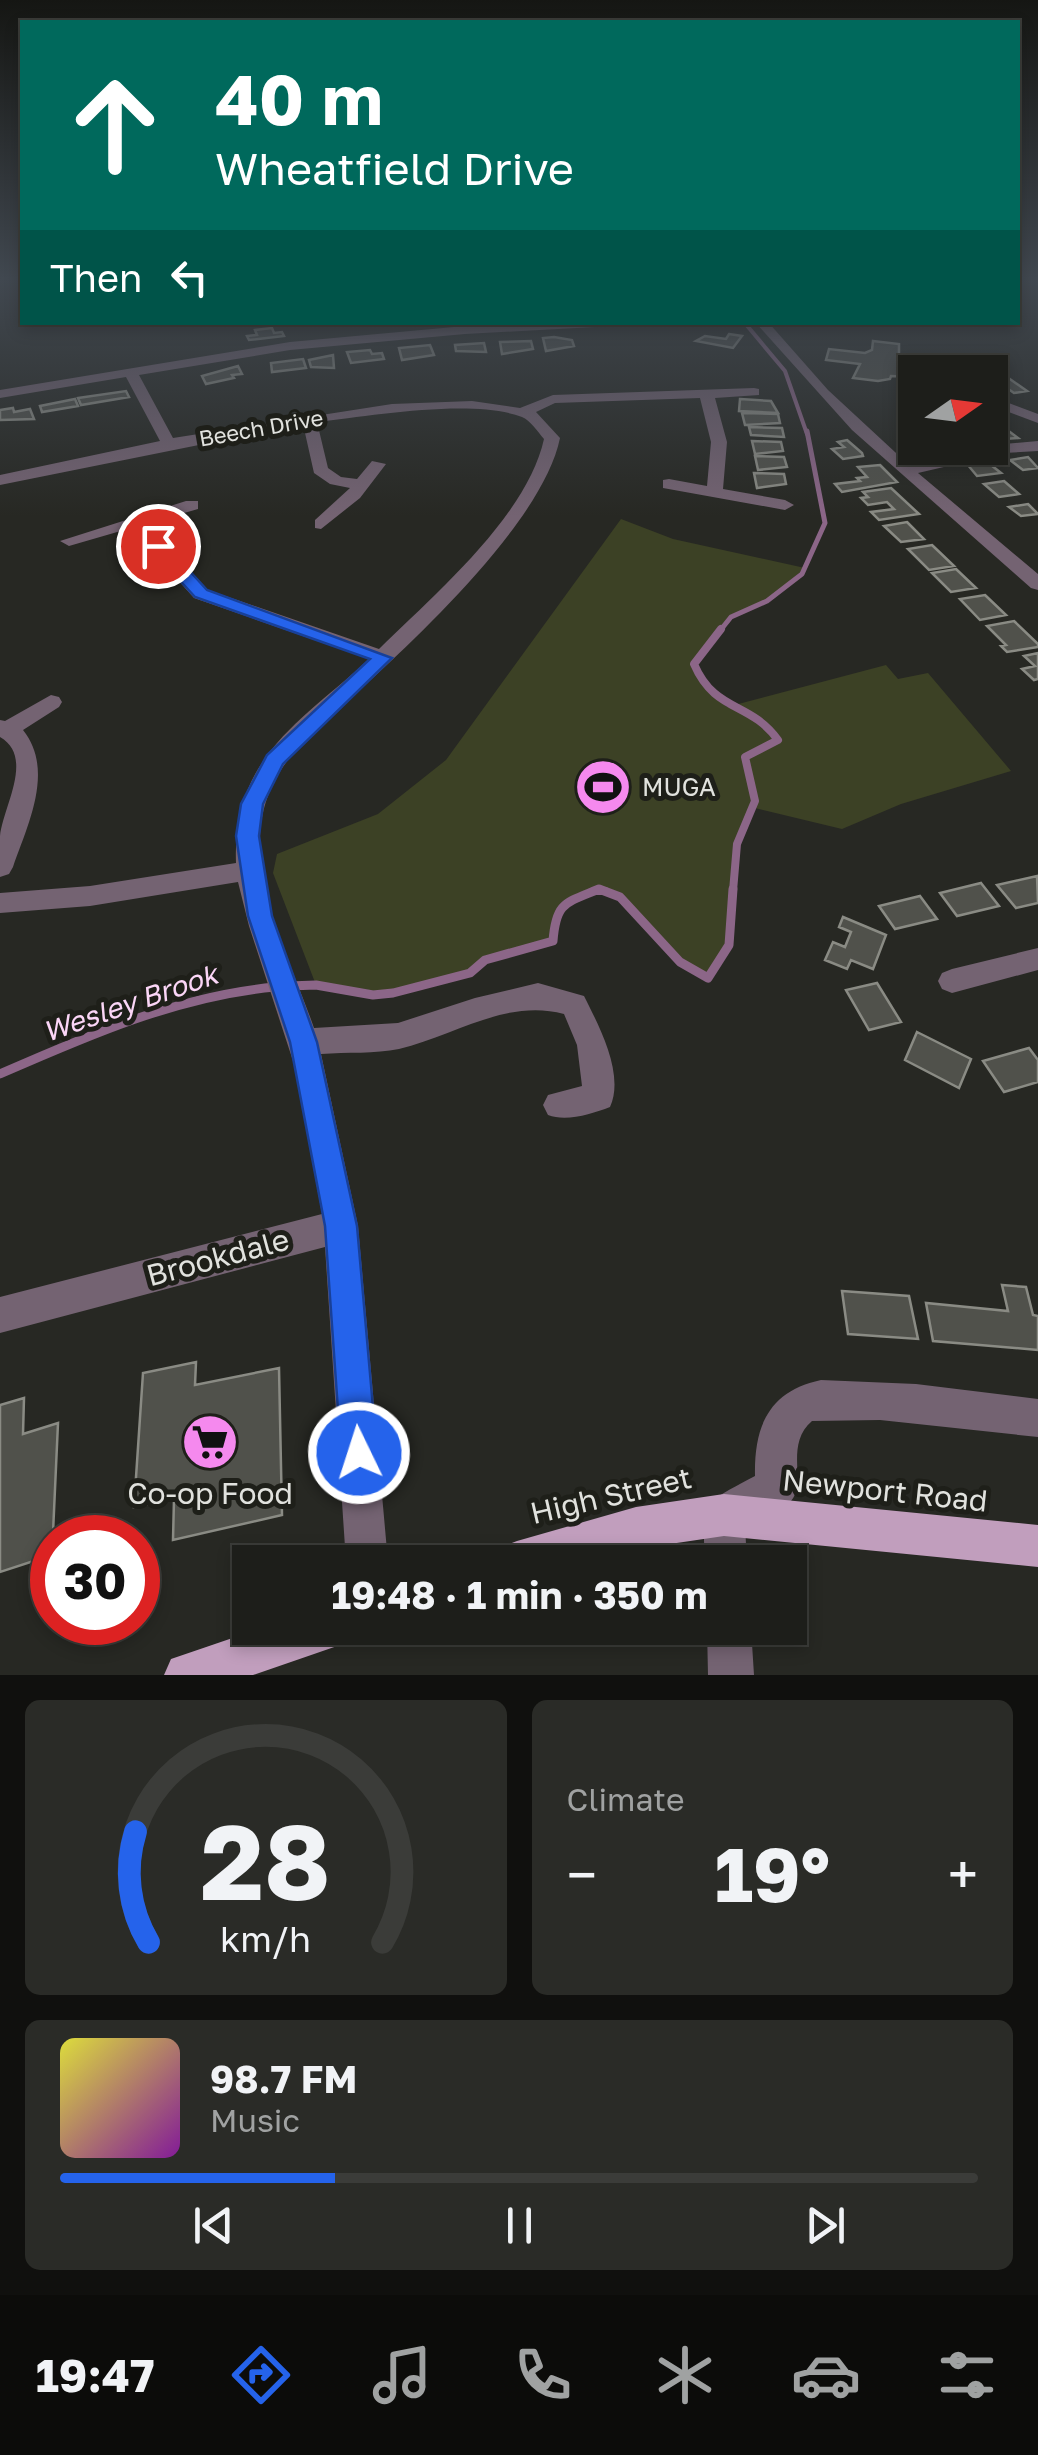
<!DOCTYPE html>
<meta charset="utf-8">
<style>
body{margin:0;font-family:"Golos Text",sans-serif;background:#2a2b27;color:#f1f3f6;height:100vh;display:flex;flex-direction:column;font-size:38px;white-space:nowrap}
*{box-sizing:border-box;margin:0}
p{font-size:32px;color:#a0a2a2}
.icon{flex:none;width:55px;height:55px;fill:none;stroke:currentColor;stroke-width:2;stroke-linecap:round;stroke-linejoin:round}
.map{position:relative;height:1675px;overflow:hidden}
.drawer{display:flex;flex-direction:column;gap:25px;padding:25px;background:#10100e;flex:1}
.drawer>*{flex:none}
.hud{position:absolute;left:20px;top:20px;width:1000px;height:305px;border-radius:0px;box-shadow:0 5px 15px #0003,0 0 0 2px #3b3c39;background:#00695c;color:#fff;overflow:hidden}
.needle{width:65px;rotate:76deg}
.fabs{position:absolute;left:898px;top:355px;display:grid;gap:20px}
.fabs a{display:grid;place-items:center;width:110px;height:110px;border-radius:0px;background:#1d1e1a;box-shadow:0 5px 15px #0003,0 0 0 2px #3b3c39;font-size:50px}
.speed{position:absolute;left:30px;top:1515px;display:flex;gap:20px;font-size:50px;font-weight:700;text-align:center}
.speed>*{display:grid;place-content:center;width:130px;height:130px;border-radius:50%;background:#1d1e1a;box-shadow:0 5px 15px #0003,0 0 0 2px #3b3c39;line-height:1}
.speed .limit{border:15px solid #d22;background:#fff;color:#111}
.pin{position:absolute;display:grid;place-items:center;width:85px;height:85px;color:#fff;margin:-42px;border:5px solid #fff;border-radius:50%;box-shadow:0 2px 10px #0007}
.me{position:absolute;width:110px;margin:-55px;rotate:356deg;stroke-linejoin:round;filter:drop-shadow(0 0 8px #0008)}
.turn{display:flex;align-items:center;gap:35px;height:210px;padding:0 30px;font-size:45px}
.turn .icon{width:130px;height:130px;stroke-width:2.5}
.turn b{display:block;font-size:70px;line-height:85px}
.then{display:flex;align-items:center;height:95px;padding:0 30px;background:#0003;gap:20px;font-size:38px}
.big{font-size:75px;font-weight:700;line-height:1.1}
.drawer .widget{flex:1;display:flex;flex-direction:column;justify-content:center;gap:15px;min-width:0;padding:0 35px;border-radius:15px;background:#2a2b27}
.drawer .dial{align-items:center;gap:0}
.dial svg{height:260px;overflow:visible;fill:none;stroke:#3b3c39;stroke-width:7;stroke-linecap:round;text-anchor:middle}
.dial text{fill:#f1f3f6;stroke:none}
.song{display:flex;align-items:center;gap:30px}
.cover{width:120px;height:120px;border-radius:15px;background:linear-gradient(135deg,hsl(60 70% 55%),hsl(290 70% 35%))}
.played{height:10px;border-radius:5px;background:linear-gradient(90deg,#2563eb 30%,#3b3c39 30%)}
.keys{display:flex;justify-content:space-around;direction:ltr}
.heat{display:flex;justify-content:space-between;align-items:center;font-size:55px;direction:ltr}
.drawer .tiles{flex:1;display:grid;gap:25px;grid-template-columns:1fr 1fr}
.widget:last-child{grid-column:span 2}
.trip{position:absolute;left:232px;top:1545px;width:575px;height:100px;border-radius:0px;background:#1d1e1a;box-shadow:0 5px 15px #0003,0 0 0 2px #3b3c39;font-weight:700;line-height:100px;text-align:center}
.tab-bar{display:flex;height:160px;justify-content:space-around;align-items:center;background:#0c0c0a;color:#a0a2a2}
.tab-bar .icon{width:70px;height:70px}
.tab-bar .current{color:#2563eb}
.tab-bar b{font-size:45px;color:#f1f3f6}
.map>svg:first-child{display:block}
.green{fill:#3c4125}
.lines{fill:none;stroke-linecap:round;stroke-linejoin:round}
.stream-far3{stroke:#8c6688;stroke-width:4}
.stream-far2{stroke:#8c6688;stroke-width:5}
.stream-far1{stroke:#8c6688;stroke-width:8}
.stream{stroke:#8c6688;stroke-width:9}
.building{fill:#50514b;stroke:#8a8b84;stroke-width:2.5}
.minor{fill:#746372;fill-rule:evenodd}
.major{fill:#c19ebd;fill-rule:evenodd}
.route{fill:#2563eb;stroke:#184099;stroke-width:2.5}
.labels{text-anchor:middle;stroke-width:10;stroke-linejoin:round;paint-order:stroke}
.far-street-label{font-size:22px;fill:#e1e2de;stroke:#1e1f19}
.poi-label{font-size:25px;fill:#e1e2de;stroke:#1e1f19;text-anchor:start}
.water-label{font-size:28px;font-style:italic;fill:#fbd6f7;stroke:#1e1f19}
.near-street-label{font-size:30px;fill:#e1e2de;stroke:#1e1f19}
.near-poi-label{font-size:30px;fill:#e1e2de;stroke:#1e1f19}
</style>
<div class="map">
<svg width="1038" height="1675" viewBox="0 0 1038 1675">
<rect width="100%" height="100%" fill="#272823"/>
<path class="green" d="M 621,519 L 673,539 L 805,568 L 767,601 L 731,617 L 694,664 L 700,683 L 727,707 L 886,665 L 898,679 L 928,673 L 1011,771 L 901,804 L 842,829 L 755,808 C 749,819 740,831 737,843 C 724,893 752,932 708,978 L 680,962 L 620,897 L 599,889 L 567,902 L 555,914 L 553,941 L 485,960 L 470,973 L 430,986 L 373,995 L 316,985 L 273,873 L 277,854 L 378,814 L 446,760 Z"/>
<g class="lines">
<path class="stream-far3" d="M 744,322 L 785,371 L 807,434"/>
<path class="stream-far2" d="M 719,632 L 731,617 L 767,601 L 802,574 L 825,523 L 807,431"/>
<path class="stream-far1" d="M 721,629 L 694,664 C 715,713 750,701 778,740 L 745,757 L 755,801 L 737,844 L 733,891
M 594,891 L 605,891"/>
<path class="stream" d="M 289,986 L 316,985 L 373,995 L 393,993 L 470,973 L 485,960 L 553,941 C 556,902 565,903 599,889 L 620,897 L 680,962 L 708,978 L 729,945 L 733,889
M 0,1074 C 89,1035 178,996 275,987"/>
</g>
<path class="building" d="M 272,328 L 274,333 L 282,332 L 284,336 L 249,340 L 247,336 L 257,335 L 255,330 Z
M 729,334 L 742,336 L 733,348 L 696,341 L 705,336 L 726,339 Z
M 554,337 L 572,340 L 574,346 L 546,351 L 543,338 Z
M 531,341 L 533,349 L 502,354 L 500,342 Z
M 873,341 L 899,344 L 899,369 L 904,370 L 904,365 L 922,367 L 956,362 L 969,371 L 915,372 L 915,377 L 891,376 L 890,379 L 878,381 L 853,378 L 860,364 L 826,360 L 829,349 L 865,353 L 872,350 Z
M 484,343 L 486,352 L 456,351 L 455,345 Z
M 430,345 L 434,355 L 402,360 L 399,348 Z
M 370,350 L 372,354 L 382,353 L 384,359 L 351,363 L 347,352 Z
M 333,355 L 334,368 L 311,367 L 309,360 Z
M 303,359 L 306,368 L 272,372 L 271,363 Z
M 238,366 L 242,374 L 232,375 L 234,378 L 206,384 L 202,376 Z
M 1007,377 L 1027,391 L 1014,393 L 994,379 Z
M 126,391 L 129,397 L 81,405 L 78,398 Z
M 75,399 L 78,406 L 42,412 L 40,406 Z
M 740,399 L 771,401 L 778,413 L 739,411 Z
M 13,408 L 14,412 L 30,409 L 34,419 L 0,420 L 0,410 Z
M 742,413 L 778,414 L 780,423 L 745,425 Z
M 749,427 L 782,428 L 784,437 L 751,435 Z
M 1006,429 L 1018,438 L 990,440 L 990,431 Z
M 847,440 L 862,453 L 863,456 L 843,459 L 832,449 L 844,447 L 838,442 Z
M 752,441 L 781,442 L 783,451 L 755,454 Z
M 755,456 L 784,457 L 787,467 L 758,470 Z
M 1028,457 L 1038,468 L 1023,470 L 1010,460 Z
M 986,461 L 1001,473 L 977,476 L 967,464 Z
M 880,465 L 897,482 L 842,492 L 835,484 L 860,481 L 857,478 L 867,477 L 858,467 Z
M 754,473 L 784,474 L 786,484 L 757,488 Z
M 1004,481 L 1019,494 L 999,497 L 984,484 Z
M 891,488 L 919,514 L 879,520 L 871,512 L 894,509 L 887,502 L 868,505 L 861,498 L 868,497 L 863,492 Z
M 1028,504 L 1038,514 L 1021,516 L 1009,507 Z
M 907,522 L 924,539 L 901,542 L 884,526 Z
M 932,545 L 954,566 L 929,570 L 908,549 Z
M 956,569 L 976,588 L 951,592 L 932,573 Z
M 985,595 L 1006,615 L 980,620 L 960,599 Z
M 1014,621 L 1038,644 L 1038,647 L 1007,652 L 1001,646 L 1006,645 L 987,626 Z
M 1038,653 L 1038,679 L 1034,680 L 1022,669 L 1035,666 L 1024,656 Z
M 1037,876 L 1038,903 L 1016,908 L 997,885 Z
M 981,883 L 999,906 L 957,916 L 940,893 Z
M 920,896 L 937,919 L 895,929 L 879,906 Z
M 843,917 L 886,935 L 873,969 L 851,960 L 847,969 L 825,960 L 833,942 L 845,947 L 851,932 L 839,927 Z
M 877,983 L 901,1022 L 869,1030 L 846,990 Z
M 917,1032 L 971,1059 L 959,1088 L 905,1060 Z
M 1029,1048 L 1038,1060 L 1038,1082 L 1004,1092 L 983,1061 Z
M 1002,1285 L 1026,1287 L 1033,1315 L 1038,1316 L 1038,1350 L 933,1341 L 926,1303 L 1008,1311 Z
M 842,1291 L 909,1296 L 918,1339 L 848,1334 Z
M 196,1362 L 195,1385 L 279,1368 L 282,1515 L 173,1540 L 174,1499 L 134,1507 L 143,1373 Z
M 24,1398 L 23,1434 L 58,1423 L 52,1555 L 0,1572 L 0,1405 Z"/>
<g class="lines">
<path class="minor" d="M 564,322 L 686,322 L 465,334 L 290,350 L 139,375 L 173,438 L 392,404 L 472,401 L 520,408 L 553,395 L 754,388 L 759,389 L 759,395 L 715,398 L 727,442 L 723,489 L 785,500 L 794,505 L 785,510 L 663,488 L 663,480 L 669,479 L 707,486 L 711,442 L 700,398 L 555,403 L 536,412 L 560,438 C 544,516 433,622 375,676 C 324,723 261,763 260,839 C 259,904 293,967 314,1028 L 398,1023 L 475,998 L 538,983 L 584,996 C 599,1026 625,1074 610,1107 C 592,1114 566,1122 548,1115 L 543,1105 L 548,1095 L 582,1086 L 577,1045 L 564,1014 C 507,998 454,1036 399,1049 C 375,1054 347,1052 321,1054 L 358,1226 L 388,1562 L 346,1562 L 325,1247 L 0,1333 L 0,1297 L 322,1214 L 294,1064 L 249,926 L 238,882 L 90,906 L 0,913 L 0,893 L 90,886 L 236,863 C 232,757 300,723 369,659 L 194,598 L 131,528 L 69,546 L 60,541 L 186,501 L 198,501 L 198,509 L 146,524 L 208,590 L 379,649 C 435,594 527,516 544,439 C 538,432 530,420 522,417 C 472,398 371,416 317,422 L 328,468 L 341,477 L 357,479 L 372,461 L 386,464 L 360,498 L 321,529 L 315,528 L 315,520 L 350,488 L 330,484 L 314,473 L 303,424 L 0,485 L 0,475 L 160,441 L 126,377 L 0,398 L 0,390 L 290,342 L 465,326 Z
M 755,322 L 768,322 L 828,390 L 909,465 L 1004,444 L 1038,441 L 1038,451 L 1004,453 L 918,473 L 1038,574 L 1038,590 L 1031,588 L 852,430 Z
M 990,396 L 1038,414 L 1038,423 L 990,405 Z
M 51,695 L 59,697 L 62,702 L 59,707 L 23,730 C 55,770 28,824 13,867 L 9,874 L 0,877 C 0,863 0,849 0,836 C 3,807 35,757 0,737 L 0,720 L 5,721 Z
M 1038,948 L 1038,970 L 952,993 L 942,989 L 938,981 L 942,973 L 952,969 Z
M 821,1380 L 916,1384 L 1038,1399 L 1038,1437 L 880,1420 L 812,1421 C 783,1446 809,1485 789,1503 C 777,1513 759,1519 745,1526 L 747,1562 L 705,1562 C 702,1500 701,1505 755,1476 C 754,1426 769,1391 821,1380 Z
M 707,1628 L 751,1628 L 754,1675 L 708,1675 Z"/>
<path class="major" d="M 724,1494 L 1038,1525 L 1038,1567 L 724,1536 L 636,1549 L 589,1562 L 496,1562 L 502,1547 L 517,1541 L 636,1507 Z
M 262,1628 L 349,1628 L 343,1644 L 253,1675 L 164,1675 L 171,1659 Z"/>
</g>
<linearGradient id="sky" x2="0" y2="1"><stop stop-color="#151613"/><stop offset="0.54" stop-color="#414850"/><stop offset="1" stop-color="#414850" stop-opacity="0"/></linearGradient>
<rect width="1038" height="516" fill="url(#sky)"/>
<path class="route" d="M 152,543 L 164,543 L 207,590 L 392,658 L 283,764 L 263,804 L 259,836 L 272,916 L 317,1042 L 357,1226 L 377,1453 L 372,1466 L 359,1471 L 346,1466 L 341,1453 L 325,1226 L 290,1042 L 248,916 L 236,836 L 241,804 L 267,755 L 370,659 L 195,597 L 152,550 Z"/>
<defs>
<g id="stadium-disc" transform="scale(2.875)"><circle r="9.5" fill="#f589ee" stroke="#1e1f19"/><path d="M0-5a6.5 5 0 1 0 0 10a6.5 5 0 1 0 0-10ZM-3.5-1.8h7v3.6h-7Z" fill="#111"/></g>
<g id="supermarket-disc" transform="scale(2.875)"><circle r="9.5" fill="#f589ee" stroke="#1e1f19"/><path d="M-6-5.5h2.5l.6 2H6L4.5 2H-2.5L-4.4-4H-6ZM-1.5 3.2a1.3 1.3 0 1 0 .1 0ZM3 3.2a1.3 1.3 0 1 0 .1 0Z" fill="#111"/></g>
</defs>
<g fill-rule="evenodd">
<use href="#stadium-disc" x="603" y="787"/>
<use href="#supermarket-disc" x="210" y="1442"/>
</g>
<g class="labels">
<g class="far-street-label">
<text transform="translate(261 428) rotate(-10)" y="8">Beech Drive</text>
</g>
<g class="poi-label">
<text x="642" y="796">MUGA</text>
</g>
<g class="water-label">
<text transform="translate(130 1003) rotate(-19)" y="10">Wesley Brook</text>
</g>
<g class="near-street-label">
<text transform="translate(218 1258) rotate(-15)" y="10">Brookdale</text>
<text transform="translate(885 1491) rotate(6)" y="10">Newport Road</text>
<text transform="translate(611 1496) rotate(-13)" y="10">High Street</text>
</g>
<g class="near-poi-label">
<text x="210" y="1504">Co-op Food</text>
</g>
</g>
</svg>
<div class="fabs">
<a><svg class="needle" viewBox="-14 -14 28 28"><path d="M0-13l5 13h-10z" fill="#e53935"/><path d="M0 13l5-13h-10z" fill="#a0a2a2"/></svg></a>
</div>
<div class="speed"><div class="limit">30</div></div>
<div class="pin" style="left:158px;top:546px;background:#d93025"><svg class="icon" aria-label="arrive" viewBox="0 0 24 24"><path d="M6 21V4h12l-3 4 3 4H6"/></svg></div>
<svg class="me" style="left:359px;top:1453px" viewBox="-20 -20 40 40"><circle r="17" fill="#2563eb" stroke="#fff" stroke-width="3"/><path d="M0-11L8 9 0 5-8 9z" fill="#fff"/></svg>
<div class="trip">19:48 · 1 min · 350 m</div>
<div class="hud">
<div class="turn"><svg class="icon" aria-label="ahead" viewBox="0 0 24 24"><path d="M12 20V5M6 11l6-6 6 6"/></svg><div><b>40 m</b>Wheatfield Drive</div></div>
<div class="then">Then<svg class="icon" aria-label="left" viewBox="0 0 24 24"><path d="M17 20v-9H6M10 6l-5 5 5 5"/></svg></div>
</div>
</div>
<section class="drawer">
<div class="tiles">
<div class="widget dial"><svg viewBox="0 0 100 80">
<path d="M14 69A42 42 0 1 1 86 69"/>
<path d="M14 69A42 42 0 0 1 10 35" stroke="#2563eb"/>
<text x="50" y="56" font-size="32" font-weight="700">28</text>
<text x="50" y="72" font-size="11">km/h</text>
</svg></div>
<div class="widget"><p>Climate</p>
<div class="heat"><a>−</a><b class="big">19°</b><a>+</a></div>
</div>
<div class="widget">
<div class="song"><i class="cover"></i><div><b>98.7 FM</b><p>Music</p></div></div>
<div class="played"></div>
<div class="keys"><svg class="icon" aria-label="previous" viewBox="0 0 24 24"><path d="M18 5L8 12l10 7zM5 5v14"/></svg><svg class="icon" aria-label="pause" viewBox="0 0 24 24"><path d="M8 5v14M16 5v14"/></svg><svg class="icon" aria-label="next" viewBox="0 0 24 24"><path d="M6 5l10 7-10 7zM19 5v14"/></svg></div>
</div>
</div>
</section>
<nav class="tab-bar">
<b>19:47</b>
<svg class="icon current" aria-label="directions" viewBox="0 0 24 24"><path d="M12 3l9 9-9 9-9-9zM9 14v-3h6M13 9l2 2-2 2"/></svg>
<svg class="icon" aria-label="music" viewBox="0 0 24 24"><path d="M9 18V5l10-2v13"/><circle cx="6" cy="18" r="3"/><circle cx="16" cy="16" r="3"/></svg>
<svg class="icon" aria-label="phone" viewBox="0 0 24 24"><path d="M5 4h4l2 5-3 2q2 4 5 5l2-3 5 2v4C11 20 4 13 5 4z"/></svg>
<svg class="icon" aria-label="climate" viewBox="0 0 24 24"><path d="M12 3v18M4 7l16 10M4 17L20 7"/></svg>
<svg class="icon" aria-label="car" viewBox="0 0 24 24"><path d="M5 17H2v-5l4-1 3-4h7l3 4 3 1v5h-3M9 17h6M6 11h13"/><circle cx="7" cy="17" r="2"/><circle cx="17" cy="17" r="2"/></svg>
<svg class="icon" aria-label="filters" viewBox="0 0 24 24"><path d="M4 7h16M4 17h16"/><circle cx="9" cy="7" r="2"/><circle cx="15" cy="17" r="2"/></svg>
</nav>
